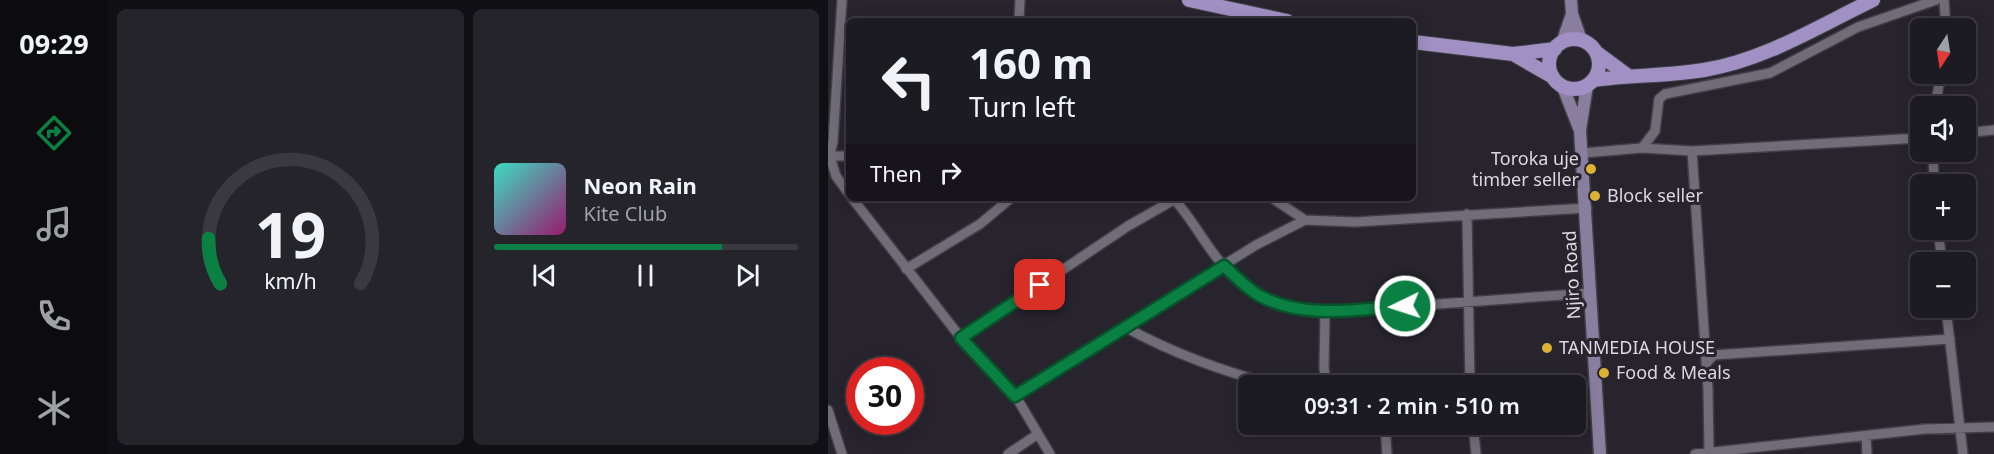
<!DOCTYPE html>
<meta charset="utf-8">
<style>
body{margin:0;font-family:"Noto Sans",sans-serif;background:#25242a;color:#f1f3f6;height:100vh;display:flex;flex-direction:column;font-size:22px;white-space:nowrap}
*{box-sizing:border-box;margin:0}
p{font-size:20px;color:#a0a1a5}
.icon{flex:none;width:33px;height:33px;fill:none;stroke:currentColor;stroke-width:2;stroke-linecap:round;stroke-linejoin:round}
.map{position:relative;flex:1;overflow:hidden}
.details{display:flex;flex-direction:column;gap:9px;padding:9px;background:#100f13;width:720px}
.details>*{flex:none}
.top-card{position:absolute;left:18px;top:18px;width:570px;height:183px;border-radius:9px;box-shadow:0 3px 15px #0003,0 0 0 2px #3b3940;background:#1d1b22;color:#f1f3f6;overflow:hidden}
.needle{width:39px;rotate:192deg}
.fabs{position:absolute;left:1082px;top:18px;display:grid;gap:12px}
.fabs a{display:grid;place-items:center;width:66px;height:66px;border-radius:9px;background:#1d1b22;box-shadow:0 3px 15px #0003,0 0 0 2px #3b3940;font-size:30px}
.speed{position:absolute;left:18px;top:357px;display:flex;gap:12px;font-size:30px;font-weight:700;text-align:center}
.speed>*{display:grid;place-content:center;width:78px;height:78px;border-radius:50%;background:#1d1b22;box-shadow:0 3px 15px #0003,0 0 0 2px #3b3940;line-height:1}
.speed .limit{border:9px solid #d22;background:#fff;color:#111}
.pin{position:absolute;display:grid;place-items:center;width:51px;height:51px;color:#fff;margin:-26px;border-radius:12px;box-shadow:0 3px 9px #0006}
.me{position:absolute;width:66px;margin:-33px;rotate:266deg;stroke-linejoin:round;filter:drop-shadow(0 0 4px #0008)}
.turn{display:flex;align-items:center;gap:21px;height:126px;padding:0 24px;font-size:27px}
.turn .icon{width:78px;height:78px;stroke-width:2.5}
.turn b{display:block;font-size:42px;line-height:51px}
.then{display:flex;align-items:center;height:57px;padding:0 24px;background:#0003;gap:12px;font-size:22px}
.details .tile{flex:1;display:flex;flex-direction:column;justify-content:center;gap:9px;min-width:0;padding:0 21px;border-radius:9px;background:#25242a}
.details .dial{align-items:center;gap:0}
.dial svg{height:156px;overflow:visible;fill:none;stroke:#3b3940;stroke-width:7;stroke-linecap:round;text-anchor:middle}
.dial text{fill:#f1f3f6;stroke:none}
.song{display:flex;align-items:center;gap:18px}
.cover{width:72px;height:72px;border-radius:9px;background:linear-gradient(135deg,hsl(170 70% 55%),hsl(320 70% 35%))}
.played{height:6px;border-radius:3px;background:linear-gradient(90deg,#0b8043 75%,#3b3940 75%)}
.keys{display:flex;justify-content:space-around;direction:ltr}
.details .tiles{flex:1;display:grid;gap:9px;grid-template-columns:repeat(2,1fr)}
.trip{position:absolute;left:410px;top:375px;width:348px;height:60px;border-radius:9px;background:#1d1b22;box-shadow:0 3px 15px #0003,0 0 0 2px #3b3940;font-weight:600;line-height:60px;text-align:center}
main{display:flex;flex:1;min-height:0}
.menu{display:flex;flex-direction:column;width:108px;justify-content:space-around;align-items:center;background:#0c0b0e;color:#a0a1a5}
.menu .icon{width:42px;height:42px}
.menu .active{color:#0b8043}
.menu b{font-size:27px;color:#f1f3f6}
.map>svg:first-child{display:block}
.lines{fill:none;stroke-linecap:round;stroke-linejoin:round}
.street-casing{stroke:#413f46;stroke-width:12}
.secondary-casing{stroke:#413f46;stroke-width:15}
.primary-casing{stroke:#413f46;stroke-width:16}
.street{stroke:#706d78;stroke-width:9}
.secondary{stroke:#897e9e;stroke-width:12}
.primary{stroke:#a190c3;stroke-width:14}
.route-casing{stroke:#07532c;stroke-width:15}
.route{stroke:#0b8043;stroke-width:10}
.poi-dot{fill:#dbb233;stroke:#27242e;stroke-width:2}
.labels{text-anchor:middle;stroke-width:6;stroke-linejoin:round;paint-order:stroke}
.poi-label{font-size:18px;fill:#dbd9df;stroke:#27242e;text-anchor:start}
.street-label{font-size:18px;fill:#dbd9df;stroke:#27242e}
</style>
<main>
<nav class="menu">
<b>09:29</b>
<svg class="icon active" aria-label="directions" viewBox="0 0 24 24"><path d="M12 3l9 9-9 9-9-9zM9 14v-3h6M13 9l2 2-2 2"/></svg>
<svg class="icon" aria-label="music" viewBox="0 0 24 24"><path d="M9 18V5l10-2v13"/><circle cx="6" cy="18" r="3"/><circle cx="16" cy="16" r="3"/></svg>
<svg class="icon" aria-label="phone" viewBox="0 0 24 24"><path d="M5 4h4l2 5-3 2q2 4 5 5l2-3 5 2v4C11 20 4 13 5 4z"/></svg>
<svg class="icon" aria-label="climate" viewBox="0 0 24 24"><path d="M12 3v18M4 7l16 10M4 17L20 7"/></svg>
</nav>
<section class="details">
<div class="tiles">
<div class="tile dial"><svg viewBox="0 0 100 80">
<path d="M14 69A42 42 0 1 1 86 69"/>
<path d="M14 69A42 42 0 0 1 8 46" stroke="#0b8043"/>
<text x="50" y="56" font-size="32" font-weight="700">19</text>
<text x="50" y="72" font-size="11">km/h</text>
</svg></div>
<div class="tile">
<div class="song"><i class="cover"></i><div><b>Neon Rain</b><p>Kite Club</p></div></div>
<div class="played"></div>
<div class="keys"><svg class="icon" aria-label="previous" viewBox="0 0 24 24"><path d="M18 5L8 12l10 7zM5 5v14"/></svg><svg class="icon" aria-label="pause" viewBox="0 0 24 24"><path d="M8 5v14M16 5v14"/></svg><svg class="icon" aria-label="next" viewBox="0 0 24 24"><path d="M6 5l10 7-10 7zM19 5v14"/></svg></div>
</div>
</div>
</section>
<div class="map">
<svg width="1166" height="454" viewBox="0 0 1166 454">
<rect width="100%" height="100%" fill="#27242e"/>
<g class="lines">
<g class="street-casing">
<path id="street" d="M 1116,0 L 1118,28
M 191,21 L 192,0
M 1107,106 L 1113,74
M 1137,133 L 1166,130
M 814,148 L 827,131 L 831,99 L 837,94 L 942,73 L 1030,27 L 1108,0
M 864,151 L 880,389 L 881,453
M 1105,152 L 1106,184
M 755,153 L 814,148 L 864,151 L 1092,138
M 21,156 L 2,156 L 8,176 L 21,194
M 0,162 L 5,142 L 14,0
M 24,198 L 133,338 L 187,395 L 222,454
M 345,198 C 362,216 373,238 389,258 C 416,293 454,309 497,312 L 763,293
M 444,198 L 477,220
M 639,214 L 642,386
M 1110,230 L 1114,262
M 78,269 L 152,224 L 183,198
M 1118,308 L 1135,454
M 497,312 L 496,368 L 499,386
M 297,327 C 346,354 395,371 449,386
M 133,338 L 300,226 L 349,198
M 878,363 L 886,355 L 1122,339
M 187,395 L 428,245 L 477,220 L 527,222 L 759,208
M 0,410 L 14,454
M 557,424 L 559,454
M 645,424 L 648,454
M 1038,436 L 1039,454
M 180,454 L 210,434
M 867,454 L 1097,429 L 1166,427"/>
</g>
<g class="secondary-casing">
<path id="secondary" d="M 743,0 L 744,14 L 753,40
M 734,43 L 744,14
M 759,86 L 752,130 L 772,454
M 735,87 L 751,128"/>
</g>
<g class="primary-casing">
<path id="primary" d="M 361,0 L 459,21
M721 64a25 25 0 1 1 50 0a25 25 0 1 1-50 0Z
M 585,42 L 685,54 L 727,49
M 768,52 L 799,75
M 685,54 L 725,77
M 766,80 C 802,75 840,76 876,70 C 937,60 991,26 1045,0"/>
</g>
<use href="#street" class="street"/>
<use href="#secondary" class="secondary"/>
<use href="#primary" class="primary"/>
</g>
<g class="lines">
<g class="route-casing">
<path id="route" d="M 212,285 L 133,338 L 187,396 L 396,266 C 407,276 418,288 432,296 C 477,320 529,309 577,306"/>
</g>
<use href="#route" class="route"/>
</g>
<g class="poi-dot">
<circle cx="763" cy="169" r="6"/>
<circle cx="767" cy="196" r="6"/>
<circle cx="719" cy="348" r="6"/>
<circle cx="776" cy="373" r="6"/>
</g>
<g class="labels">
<g class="poi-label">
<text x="751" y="165" text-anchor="end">Toroka uje<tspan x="751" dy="21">timber seller</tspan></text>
<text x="779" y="202">Block seller</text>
<text x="731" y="354">TANMEDIA HOUSE</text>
<text x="788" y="379">Food &amp; Meals</text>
</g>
<g class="street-label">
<text transform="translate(744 275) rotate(-93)" y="6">Njiro Road</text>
</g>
</g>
</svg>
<div class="fabs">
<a><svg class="needle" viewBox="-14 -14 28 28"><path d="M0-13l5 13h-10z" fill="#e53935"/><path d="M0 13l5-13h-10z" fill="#a0a1a5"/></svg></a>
<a><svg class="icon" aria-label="sound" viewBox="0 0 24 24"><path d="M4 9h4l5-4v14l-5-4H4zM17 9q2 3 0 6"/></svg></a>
<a>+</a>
<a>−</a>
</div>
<div class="speed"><div class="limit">30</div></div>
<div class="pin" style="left:212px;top:285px;background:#d93025"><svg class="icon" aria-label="arrive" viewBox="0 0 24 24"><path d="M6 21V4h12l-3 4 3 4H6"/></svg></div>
<svg class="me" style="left:577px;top:306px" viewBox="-20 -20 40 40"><circle r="17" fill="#0b8043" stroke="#fff" stroke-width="3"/><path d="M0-11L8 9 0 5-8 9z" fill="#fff"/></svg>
<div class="trip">09:31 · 2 min · 510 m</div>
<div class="top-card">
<div class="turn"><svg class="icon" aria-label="left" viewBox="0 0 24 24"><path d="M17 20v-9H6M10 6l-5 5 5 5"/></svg><div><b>160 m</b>Turn left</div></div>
<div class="then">Then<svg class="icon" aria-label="right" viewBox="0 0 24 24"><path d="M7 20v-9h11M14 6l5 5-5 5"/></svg></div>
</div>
</div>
</main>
